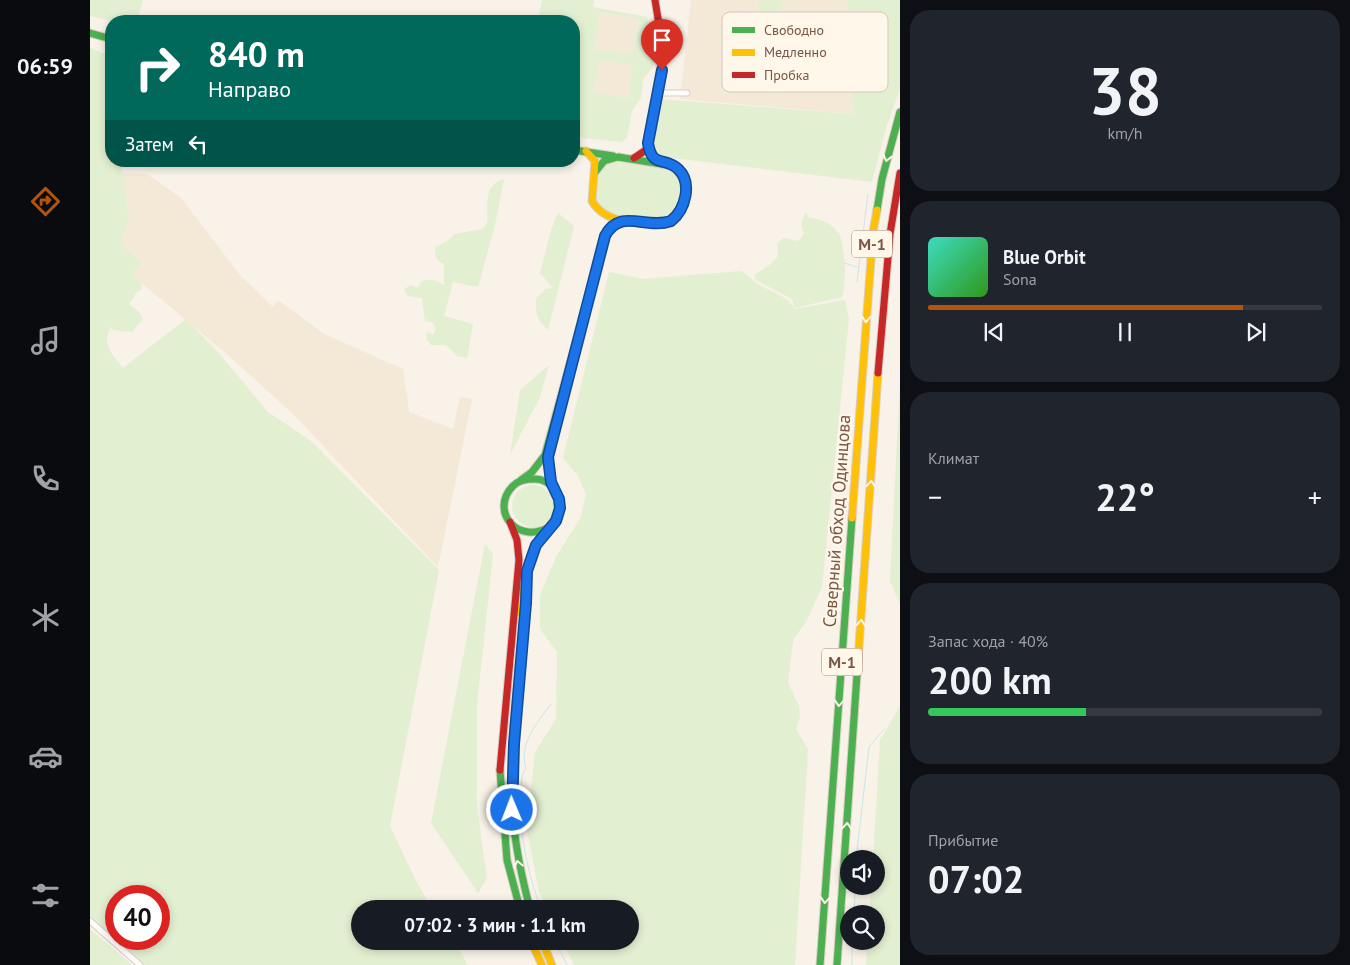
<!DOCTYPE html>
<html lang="ru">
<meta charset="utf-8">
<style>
body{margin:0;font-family:"PT Sans",sans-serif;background:#20242c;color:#f1f3f6;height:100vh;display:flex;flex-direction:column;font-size:19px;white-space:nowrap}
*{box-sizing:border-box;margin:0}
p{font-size:16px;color:#9ea1a6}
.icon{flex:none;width:28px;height:28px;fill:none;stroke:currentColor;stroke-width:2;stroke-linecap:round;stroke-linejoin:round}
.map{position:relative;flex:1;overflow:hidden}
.drawer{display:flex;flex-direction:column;gap:10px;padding:10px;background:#0d0f14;width:450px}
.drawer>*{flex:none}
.top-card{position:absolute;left:15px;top:15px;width:475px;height:152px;border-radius:20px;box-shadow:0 2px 8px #0003;background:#00695c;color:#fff;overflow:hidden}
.fabs{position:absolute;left:750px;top:850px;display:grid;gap:10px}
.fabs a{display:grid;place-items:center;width:45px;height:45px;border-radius:50%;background:#171b24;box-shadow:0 2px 8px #0003;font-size:25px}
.speed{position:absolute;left:15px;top:885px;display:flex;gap:10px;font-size:25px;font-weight:700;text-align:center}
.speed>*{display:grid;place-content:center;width:65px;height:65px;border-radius:50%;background:#171b24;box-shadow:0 2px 8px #0003;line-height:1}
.speed .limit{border:8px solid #d22;background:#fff;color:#111}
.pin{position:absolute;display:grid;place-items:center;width:42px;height:42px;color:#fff;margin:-51px -21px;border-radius:50% 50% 50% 0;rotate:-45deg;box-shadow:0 0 5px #0007}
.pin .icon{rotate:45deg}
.me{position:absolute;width:55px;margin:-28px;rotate:359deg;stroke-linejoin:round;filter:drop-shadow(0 0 4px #0008)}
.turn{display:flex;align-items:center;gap:18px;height:105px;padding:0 20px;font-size:22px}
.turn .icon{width:65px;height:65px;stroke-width:2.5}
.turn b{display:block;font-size:35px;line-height:42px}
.then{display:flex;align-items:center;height:48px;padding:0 20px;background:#0003;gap:10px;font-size:19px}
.big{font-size:38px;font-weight:700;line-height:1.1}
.drawer .widget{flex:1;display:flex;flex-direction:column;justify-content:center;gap:8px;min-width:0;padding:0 18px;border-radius:20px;background:#20242c}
.drawer .dial{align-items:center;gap:0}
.dial b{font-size:65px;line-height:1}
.song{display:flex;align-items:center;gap:15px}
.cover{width:60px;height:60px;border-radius:8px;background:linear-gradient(135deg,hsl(170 70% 55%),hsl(110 70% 35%))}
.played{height:5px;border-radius:2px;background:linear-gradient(90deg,#b45309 80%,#363941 80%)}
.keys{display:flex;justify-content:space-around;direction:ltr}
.heat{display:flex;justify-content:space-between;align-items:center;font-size:28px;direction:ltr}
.charge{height:8px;border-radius:4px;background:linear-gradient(90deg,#34c759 40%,#363941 0)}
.trip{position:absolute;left:261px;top:900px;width:288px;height:50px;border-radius:25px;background:#171b24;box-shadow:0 2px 8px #0003;font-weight:700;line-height:50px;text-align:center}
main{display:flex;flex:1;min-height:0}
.tab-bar{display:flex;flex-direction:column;width:90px;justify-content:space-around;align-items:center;background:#090b0e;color:#9ea1a6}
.tab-bar .icon{width:35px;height:35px}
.tab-bar .selected{color:#b45309}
.tab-bar b{font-size:22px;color:#f1f3f6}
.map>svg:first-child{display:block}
.residential{fill:#f4e8d7}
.green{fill:#e3efd1;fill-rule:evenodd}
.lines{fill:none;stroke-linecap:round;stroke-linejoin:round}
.stream{stroke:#c8e7e9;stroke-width:1}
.street-casing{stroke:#d9cfc6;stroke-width:7}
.fast-casing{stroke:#d9cec4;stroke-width:9}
.slow-casing{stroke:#d9cec4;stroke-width:9}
.jam-casing{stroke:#d9cec4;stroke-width:9}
.street{stroke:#fefdfc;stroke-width:5}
.fast{stroke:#4caf50;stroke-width:7}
.slow{stroke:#ffc107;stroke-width:7}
.jam{stroke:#c62828;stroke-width:7}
.oneway{stroke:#fff7ea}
.route-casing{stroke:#114b97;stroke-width:12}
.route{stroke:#1a73e8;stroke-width:9}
.labels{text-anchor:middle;stroke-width:4.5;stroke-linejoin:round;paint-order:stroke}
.shield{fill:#fff7ea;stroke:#a08777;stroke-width:1}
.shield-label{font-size:16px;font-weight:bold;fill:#785746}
.street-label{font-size:18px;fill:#785746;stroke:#fff7ea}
.key{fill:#fff7ea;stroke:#d6c7b9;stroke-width:1}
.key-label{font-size:14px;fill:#785746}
</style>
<main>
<nav class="tab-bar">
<b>06:59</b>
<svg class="icon selected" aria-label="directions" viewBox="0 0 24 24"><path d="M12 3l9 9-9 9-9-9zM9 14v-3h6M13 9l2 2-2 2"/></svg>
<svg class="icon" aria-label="music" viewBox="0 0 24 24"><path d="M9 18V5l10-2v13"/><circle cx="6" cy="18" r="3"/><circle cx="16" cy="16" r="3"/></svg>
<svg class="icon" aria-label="phone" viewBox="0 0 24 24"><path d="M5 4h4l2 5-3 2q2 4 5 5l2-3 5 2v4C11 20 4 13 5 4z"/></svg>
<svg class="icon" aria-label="climate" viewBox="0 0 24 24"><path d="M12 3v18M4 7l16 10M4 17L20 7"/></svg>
<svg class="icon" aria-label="car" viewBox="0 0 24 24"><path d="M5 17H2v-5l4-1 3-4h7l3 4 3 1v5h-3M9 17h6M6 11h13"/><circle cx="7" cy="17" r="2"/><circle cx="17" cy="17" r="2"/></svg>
<svg class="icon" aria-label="filters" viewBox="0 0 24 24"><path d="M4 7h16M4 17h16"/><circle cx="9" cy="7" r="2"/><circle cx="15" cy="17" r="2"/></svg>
</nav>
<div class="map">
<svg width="810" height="965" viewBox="0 0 810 965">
<rect width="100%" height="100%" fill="#f8f2e8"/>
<path class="residential" d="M 601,0 L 758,0 L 756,11 L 763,114 L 590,99 Z
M 510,12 L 549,19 L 542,55 L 504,49 Z
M 509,59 L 544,65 L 538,98 L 503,92 Z
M 32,173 L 57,174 L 91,198 L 150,275 L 183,307 L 188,300 L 234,334 L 313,369 L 319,412 L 363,429 L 370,397 L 382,399 L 348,567 L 203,414 L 138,355 L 42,275 L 52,263 L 31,243 L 39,219 Z"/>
<path class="green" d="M 0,0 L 53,0 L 47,21 L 21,21 L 0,16 Z
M 452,0 L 504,0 L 503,7 L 557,17 L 564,65 L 553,80 L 551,98 L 542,111 L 537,138 L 532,142 L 493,138 L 484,132 L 484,21 L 448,21 ZM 510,12 L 549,19 L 542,55 L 504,49 ZM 509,60 L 543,65 L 538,98 L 503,92 Z
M 669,0 L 691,0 L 690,23 L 669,20 Z
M 758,0 L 810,0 L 810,89 L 796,128 L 782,182 L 566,156 L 561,145 L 570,99 L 763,114 L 756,11 Z
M 0,48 L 21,56 L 21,161 L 31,161 L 39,219 L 31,243 L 52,263 L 42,275 L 52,284 L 52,289 L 47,292 L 39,304 L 49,312 L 53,319 L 42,332 L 23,330 L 21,327 C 11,343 22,355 33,368 L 96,319 L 126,350 L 178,412 L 221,441 L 349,570 L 300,826 L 327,883 L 343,909 L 270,909 L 270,941 L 364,941 L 378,965 L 55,965 L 0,917 ZM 26,896 L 69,896 L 69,939 L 26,939 Z
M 524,161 C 537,160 574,163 584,171 C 599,183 592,218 573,221 C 560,223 519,217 510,208 C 497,194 506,166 524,161 Z
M 414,179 L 405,225 L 388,287 L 363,282 L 354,316 L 383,324 L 377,358 L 367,356 L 356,345 L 341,345 L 336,339 L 337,332 L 344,335 L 346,328 L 342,322 L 335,321 L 332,298 L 318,296 L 314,289 L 321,285 L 328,288 L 332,281 C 342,279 346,280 354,285 L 354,264 C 346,260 345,256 345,247 L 359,240 L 364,234 L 393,229 L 397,223 C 399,206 392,185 414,179 Z
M 716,212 L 719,218 C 730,218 742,223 749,234 C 755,245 757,286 752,297 L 705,308 L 702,299 L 666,280 L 664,275 L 680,265 L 688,256 L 687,244 L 693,238 L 708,241 L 714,234 L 711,224 Z
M 468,213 L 484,226 L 458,330 C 447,320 445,313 446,298 L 456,289 L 463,288 L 450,273 L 461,230 Z
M 651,271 C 659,275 664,282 671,286 C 684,293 697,296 705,309 L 755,300 L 759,319 L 732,587 L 717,620 L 703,640 L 698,683 L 709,706 L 710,717 L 706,729 L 718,749 L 705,965 L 484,965 L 472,941 L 540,941 L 540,909 L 457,909 L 449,892 L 437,830 L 445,752 L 466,719 L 467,652 L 450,629 L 450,595 L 466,557 L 491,517 L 496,494 L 488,476 L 473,458 L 519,272 L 553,279 Z
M 459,365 L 450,397 L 420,455 L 430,390 Z
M 810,379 L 810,604 L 800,581 Z
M422 506a21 21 0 1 1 42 0a21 21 0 1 1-42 0Z
M 395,544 L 403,554 L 387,705 L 387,808 L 397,878 L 388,893 L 341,823 Z
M 810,706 L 810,965 L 776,965 L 777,941 L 786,941 L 786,914 L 779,914 L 781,886 L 786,886 L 786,859 L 783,859 L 790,740 Z
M 0,929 L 42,965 L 0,965 Z"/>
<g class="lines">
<path class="stream" d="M 754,263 L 767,267
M 767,282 L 778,194
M 766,859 L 779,747 L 794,729
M 451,909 C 437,870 428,831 431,790 C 432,782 431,774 436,768 C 428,745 448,721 461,704
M 764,914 L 765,895 L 769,886
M 465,941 L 477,965
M 762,965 L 762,941"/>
<g class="street-casing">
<path id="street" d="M 567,93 L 597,93
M 0,921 L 50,965"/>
</g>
<g class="fast-casing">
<path id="fast" d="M 0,33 L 21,39
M 484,150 L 523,156
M 506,171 L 514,161 L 528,157 L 584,166 L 586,168
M 787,210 L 792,179 L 810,112
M 431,480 L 442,472 L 455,455 L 515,236 L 524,224 L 533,220
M 437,571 C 433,655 416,742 424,827 C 427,855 433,882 440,909
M 436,575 C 438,566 439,557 443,549 C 453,529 481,514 464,489 C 460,483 452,479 445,479 C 437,479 428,480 423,486 C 399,510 427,548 463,525
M 410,770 L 417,860 L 430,909
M 730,965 L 762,518
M 747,965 L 768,660"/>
</g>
<g class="slow-casing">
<path id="slow" d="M 496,151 L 505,161 L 502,201 C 515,224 549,224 573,224 C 594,213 604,187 586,168
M 458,452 L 457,464 L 463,486
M 762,518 L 783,232 L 787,210
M 428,612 L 434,586
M 768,660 L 788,373
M 441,941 L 452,965
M 452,941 L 462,965"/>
</g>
<g class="jam-casing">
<path id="jam" d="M 558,143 L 561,154 L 570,163
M 544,158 L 556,150 L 571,70 L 572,43 L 565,0
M 788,373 L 800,234 L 810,173
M 410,770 L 429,560 L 427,540 L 420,522"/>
</g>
<use href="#street" class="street"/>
<use href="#fast" class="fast"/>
<use href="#slow" class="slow"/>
<use href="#jam" class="jam"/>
</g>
<defs><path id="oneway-chevron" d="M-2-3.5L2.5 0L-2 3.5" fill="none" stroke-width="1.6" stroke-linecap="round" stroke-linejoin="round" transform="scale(1.25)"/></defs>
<g class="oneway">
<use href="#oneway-chevron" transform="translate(797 158) rotate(104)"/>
<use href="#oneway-chevron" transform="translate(776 319) rotate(94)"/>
<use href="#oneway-chevron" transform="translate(781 484) rotate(-86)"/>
<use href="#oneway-chevron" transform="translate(771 623) rotate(-86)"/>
<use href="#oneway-chevron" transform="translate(749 703) rotate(94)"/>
<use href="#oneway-chevron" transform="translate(757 826) rotate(-86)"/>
<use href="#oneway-chevron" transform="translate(428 864) rotate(-101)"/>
<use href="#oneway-chevron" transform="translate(735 900) rotate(94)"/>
</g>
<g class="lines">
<g class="route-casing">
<path id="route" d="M 422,810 L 424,744 L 436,603 L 437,571 L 446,545 L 466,521 L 470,508 L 469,499 L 461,482 L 458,457 L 515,236 C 530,207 556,230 581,221 C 595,210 603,183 588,169 C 575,156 562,169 558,143 L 572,70"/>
</g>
<use href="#route" class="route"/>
</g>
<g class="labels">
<g class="shield">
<rect x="762" y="230.5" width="40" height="27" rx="4"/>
<rect x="732" y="648.5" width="40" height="27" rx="4"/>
</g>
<g class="shield-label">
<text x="782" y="250">М-1</text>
<text x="752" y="668">М-1</text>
</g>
<g class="street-label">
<text transform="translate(747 521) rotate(-86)" y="6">Северный обход Одинцова</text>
</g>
</g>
<rect x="632" y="12" width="166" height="80" rx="8" class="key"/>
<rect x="642" y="27" width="23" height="6" fill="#4caf50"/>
<rect x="642" y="49" width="23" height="7" fill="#ffc107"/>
<rect x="642" y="72" width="23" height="6" fill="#c62828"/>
<g class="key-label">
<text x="674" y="35">Свободно</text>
<text x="674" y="57">Медленно</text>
<text x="674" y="80">Пробка</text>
</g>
</svg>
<div class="fabs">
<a><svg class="icon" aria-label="sound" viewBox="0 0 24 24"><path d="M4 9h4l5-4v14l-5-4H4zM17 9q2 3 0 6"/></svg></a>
<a><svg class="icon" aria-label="search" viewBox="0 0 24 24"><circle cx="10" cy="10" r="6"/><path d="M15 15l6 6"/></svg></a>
</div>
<div class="speed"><div class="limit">40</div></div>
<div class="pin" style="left:572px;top:70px;background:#d93025"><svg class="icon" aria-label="arrive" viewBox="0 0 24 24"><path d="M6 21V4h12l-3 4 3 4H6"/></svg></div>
<svg class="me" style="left:422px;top:810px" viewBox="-20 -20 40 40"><circle r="17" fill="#1a73e8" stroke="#fff" stroke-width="3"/><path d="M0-11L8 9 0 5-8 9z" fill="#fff"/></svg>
<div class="trip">07:02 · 3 мин · 1.1 km</div>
<div class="top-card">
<div class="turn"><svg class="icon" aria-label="right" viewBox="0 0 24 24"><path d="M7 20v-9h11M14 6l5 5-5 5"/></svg><div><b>840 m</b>Направо</div></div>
<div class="then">Затем<svg class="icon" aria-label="left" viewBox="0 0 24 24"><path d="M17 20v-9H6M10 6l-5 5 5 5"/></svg></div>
</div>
</div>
<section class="drawer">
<div class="widget dial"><b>38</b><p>km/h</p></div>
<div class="widget">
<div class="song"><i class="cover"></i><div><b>Blue Orbit</b><p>Sona</p></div></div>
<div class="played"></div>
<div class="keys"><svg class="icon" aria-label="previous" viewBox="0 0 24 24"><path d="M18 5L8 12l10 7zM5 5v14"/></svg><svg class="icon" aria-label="pause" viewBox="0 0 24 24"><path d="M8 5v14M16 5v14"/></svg><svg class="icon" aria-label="next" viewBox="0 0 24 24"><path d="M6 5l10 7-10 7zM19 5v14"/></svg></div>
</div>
<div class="widget"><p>Климат</p>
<div class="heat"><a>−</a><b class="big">22°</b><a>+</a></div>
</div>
<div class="widget"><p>Запас хода · 40%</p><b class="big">200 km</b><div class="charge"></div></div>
<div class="widget"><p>Прибытие</p><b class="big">07:02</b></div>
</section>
</main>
